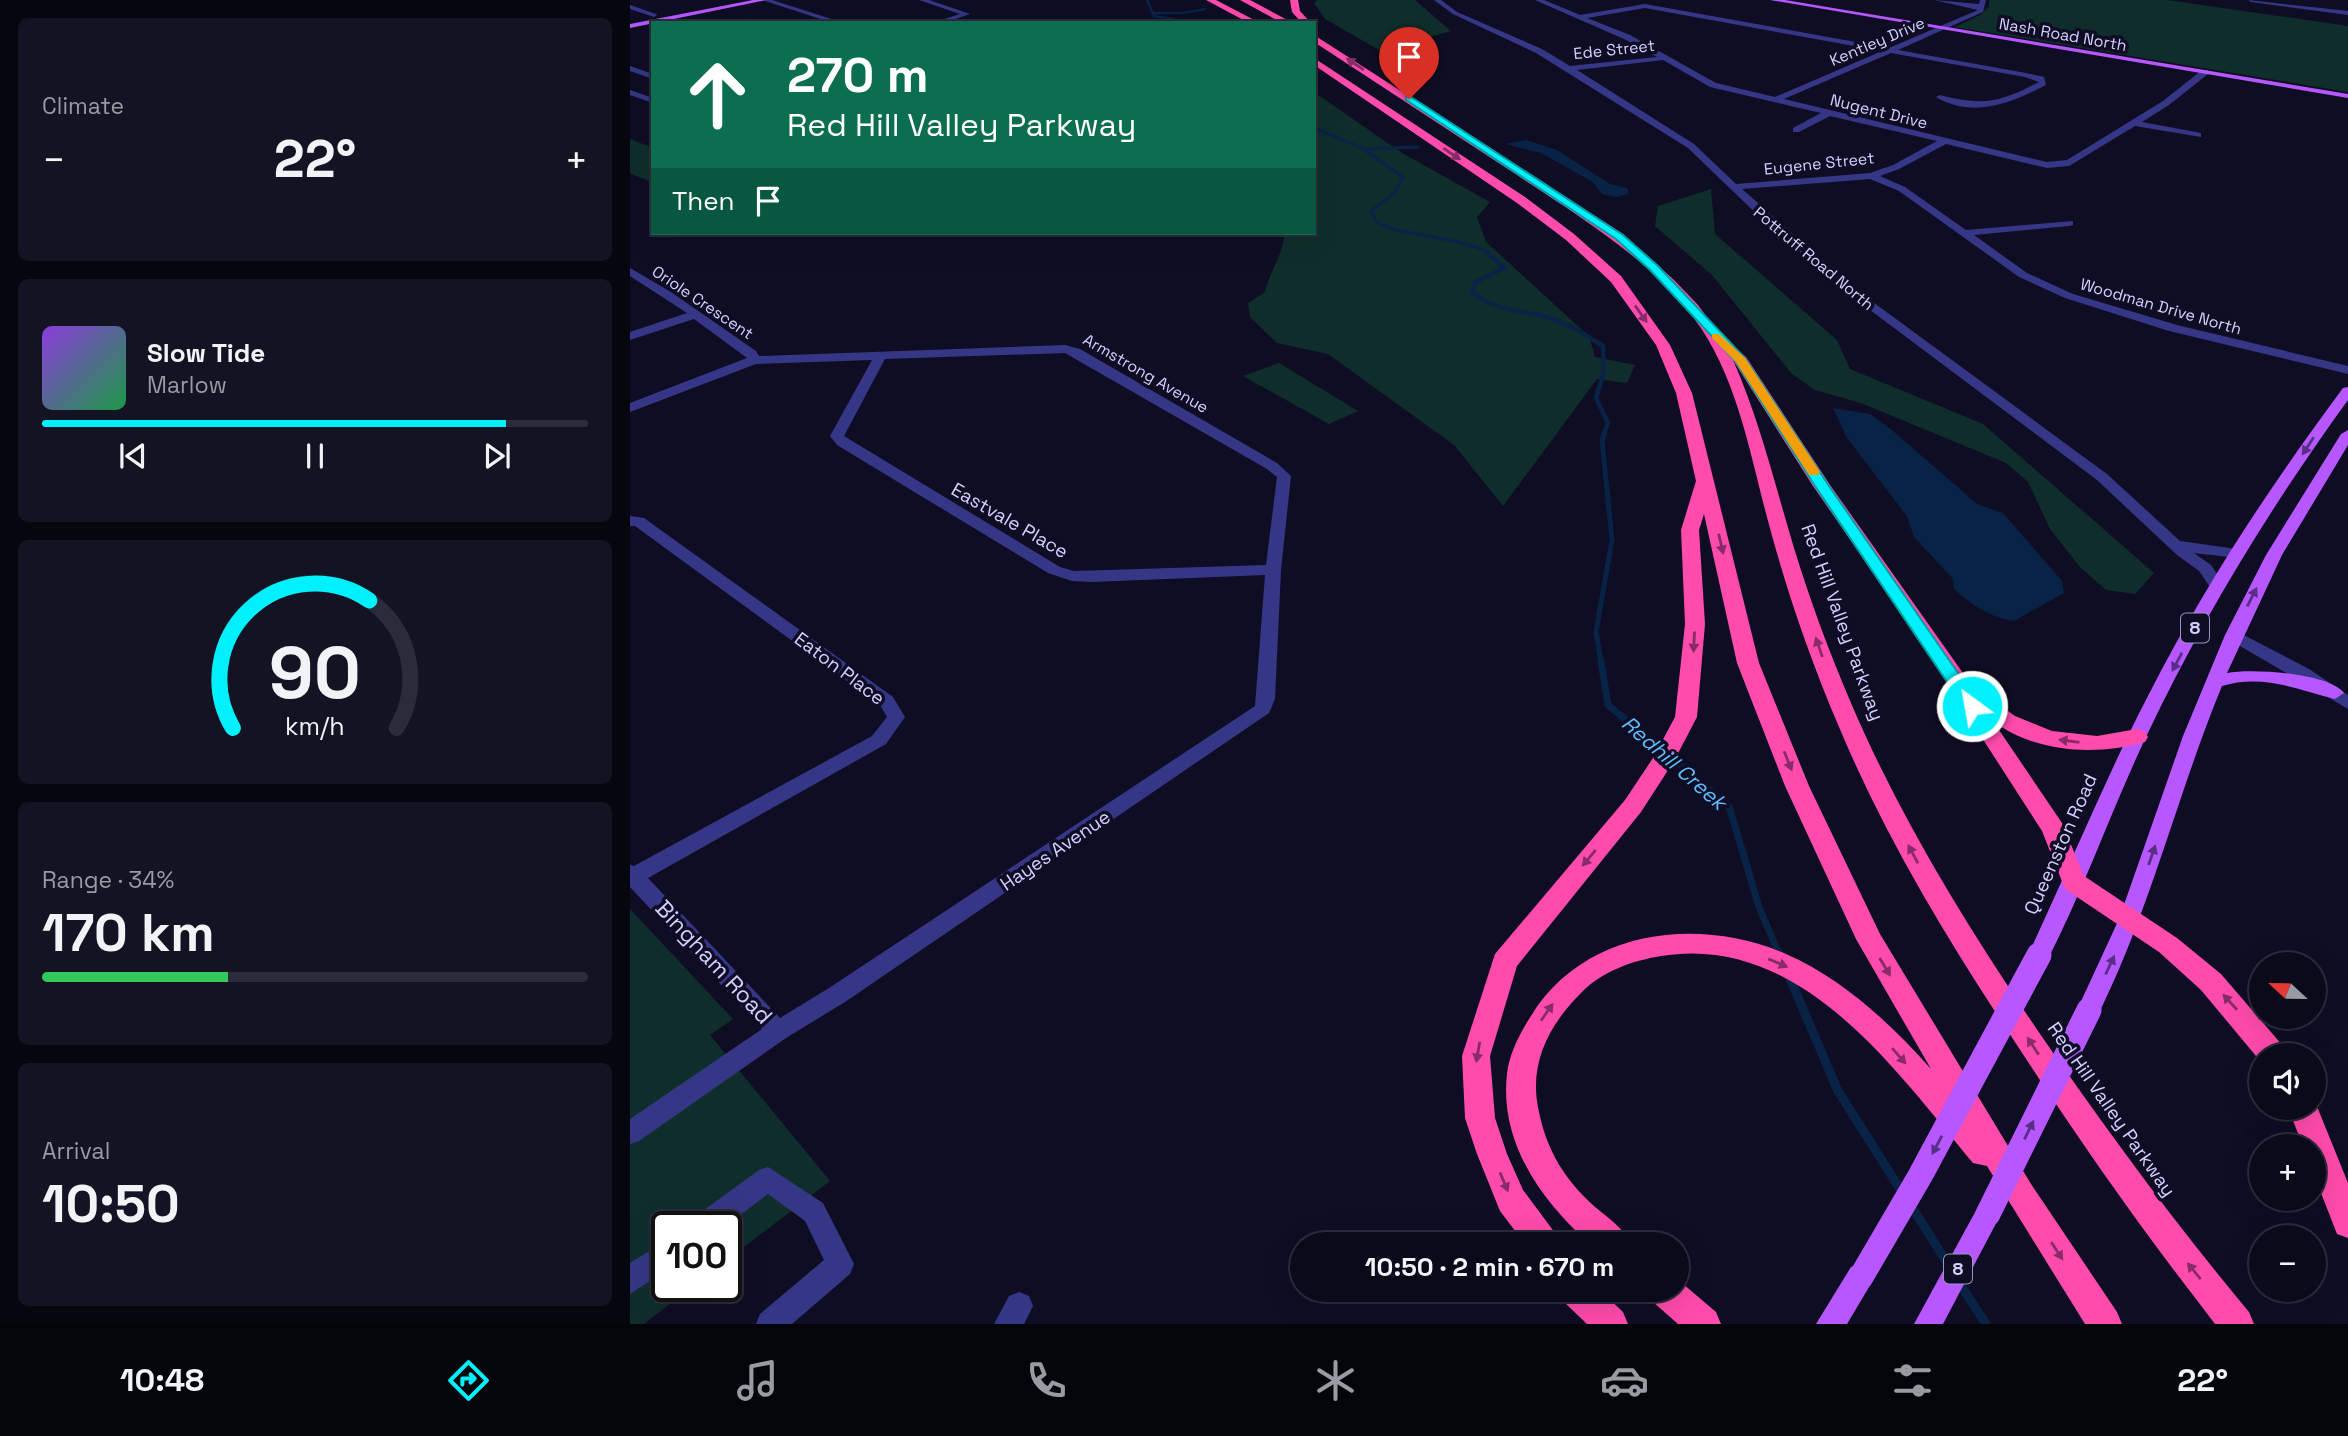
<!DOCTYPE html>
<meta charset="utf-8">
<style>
body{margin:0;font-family:"Space Grotesk",sans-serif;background:#141324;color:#f1f3f6;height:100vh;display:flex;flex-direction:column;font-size:26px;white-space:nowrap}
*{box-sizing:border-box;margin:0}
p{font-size:23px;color:#9a9aa3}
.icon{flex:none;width:38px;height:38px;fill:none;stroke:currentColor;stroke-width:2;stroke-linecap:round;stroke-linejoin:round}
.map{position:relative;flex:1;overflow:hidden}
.drawer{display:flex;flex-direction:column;gap:18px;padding:18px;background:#06060f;width:630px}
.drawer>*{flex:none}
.top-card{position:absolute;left:21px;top:21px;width:665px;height:214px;border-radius:0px;box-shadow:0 7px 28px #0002,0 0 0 2px #2b2b3a;background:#0b6e4f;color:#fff;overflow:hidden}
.needle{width:46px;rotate:292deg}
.controls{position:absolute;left:1619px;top:952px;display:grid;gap:14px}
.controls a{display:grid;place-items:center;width:77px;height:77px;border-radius:50%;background:#0b0a1b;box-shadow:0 7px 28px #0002,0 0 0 2px #2b2b3a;font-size:35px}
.speed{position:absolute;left:21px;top:1211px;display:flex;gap:14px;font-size:35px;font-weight:700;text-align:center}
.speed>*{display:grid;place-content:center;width:91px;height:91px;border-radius:50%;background:#0b0a1b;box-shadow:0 7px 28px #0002,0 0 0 2px #2b2b3a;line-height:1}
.speed .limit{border:4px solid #111;border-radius:10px;background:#fff;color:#111}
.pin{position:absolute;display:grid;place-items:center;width:60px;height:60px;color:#fff;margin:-72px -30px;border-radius:50% 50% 50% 0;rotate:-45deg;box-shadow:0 0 7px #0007}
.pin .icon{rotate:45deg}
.me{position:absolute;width:77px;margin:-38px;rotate:328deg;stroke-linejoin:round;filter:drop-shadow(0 0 5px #0008)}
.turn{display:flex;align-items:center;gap:24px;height:147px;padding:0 21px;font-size:32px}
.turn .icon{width:91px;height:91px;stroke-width:2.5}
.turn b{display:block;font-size:49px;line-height:60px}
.then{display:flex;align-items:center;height:66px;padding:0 21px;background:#0003;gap:14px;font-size:26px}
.big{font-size:52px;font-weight:800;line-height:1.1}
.drawer .tile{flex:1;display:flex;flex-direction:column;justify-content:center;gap:10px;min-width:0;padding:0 24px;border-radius:10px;background:#141324}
.drawer .dial{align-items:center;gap:0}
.dial svg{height:182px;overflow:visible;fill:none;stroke:#2b2b3a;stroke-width:7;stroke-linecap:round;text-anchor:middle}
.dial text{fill:#f1f3f6;stroke:none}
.song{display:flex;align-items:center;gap:21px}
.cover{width:84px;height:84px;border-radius:10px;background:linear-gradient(135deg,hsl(270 70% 55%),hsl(140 70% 35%))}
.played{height:7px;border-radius:4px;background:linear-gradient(90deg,#00f1fb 85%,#2b2b3a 85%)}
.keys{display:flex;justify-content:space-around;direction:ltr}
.heat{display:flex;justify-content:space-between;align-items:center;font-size:38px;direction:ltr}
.charge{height:10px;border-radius:5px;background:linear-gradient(90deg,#34c759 34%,#2b2b3a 0)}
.trip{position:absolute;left:660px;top:1232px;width:399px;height:70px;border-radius:35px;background:#0b0a1b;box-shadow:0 7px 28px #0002,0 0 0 2px #2b2b3a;font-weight:800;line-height:70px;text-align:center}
.tab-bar{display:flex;height:112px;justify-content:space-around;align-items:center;background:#04040b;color:#9a9aa3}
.tab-bar .icon{width:49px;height:49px}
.tab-bar .current{color:#00f1fb}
.tab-bar b{font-size:32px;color:#f1f3f6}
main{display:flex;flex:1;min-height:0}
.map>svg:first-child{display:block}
.green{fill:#0f2e2b}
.water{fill:#092347}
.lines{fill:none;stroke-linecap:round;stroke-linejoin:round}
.stream-far5{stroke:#092347;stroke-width:2.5}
.stream-far4{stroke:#092347;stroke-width:3.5}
.stream-far3{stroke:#092347;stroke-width:4.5}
.stream-far2{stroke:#092347;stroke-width:5}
.stream-far1{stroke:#092347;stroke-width:7}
.stream{stroke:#092347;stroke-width:9}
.minor{fill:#353786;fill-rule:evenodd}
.major{fill:#b657ff;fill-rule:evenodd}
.highway{fill:#ff4bac;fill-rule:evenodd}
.major-bridge{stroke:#b657ff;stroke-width:25}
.oneway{fill:#872c68}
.oneway2{fill:#5a2e87}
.route{fill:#00f1fb;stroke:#009da3;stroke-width:2}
.slow{fill:#f59e0b}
.labels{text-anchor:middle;stroke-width:7;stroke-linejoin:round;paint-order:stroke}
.far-street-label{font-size:16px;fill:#d2d0ff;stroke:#0f0d24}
.shield{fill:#0f0d24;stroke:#9896bd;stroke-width:2}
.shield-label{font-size:18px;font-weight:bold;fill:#d2d0ff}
.street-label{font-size:19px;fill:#d2d0ff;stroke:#0f0d24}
.water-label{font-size:21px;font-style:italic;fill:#5ebeff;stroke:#0f0d24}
.near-street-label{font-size:23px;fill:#d2d0ff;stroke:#0f0d24}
</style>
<main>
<section class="drawer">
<div class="tile"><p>Climate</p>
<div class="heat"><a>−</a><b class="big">22°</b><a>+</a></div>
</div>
<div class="tile">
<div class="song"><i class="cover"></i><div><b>Slow Tide</b><p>Marlow</p></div></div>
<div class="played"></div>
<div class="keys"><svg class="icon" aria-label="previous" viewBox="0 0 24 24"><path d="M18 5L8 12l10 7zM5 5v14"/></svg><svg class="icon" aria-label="pause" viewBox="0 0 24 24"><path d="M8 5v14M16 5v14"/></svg><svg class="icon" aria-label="next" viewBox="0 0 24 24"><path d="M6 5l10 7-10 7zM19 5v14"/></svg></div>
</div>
<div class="tile dial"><svg viewBox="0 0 100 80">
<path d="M14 69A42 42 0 1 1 86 69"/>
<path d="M14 69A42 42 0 0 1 74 13" stroke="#00f1fb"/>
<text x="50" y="56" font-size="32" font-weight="700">90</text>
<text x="50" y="72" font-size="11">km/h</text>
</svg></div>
<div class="tile"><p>Range · 34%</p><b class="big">170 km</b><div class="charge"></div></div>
<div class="tile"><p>Arrival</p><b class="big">10:50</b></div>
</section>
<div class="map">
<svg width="1718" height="1324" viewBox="0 0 1718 1324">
<rect width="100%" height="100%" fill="#0f0d24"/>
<path class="green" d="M 687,0 L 785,0 L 821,31 L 751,51 L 695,19 L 684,3 Z
M 1359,0 L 1537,0 L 1718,26 L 1718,92 L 1325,27 L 1350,15 L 1359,7 Z
M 684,92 L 772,153 L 860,202 L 847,217 L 856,242 L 959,336 L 965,357 L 1005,365 L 997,383 L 967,379 L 873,506 L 824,445 L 698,354 L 647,343 L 620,317 L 618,303 L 635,292 C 640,271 653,254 655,233 L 684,233 Z
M 0,139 L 23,148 L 23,183 L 0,173 Z
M 1081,189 L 1085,234 L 1207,340 L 1220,369 L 1353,424 L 1524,573 L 1505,594 L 1476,590 L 1450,567 L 1420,529 L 1398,482 L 1376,463 L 1231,403 L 1185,390 L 1162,374 L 1082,275 L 1025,226 L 1028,206 Z
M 649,363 L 728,411 L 699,424 L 613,376 Z
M 0,909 L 103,1019 L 80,1035 L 200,1181 L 96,1261 L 96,1227 L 37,1227 L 37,1286 L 63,1286 L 14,1324 L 0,1324 Z"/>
<path class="water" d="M 896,140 L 927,150 L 980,184 L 997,188 L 999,194 L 986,197 L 972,194 L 963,182 L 911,153 L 876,144 Z
M 1203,408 L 1240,414 L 1263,431 L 1347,504 L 1373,513 L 1432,581 L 1434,593 L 1384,621 C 1359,617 1343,606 1324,589 L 1323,579 L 1284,537 L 1277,516 L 1217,438 Z"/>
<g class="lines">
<path class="stream-far5" d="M 517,0 L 524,16 L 561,23
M 522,13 L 553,13 L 575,9"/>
<path class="stream-far4" d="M 684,128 L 732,148 L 773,177 L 766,191 L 741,211 C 743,214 744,218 746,221 C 759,235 831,236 859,253
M 734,149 L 788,147"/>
<path class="stream-far3" d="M 856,252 L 875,268 L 845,282 L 842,292 C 865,312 891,309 919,318 C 939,324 956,335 973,346 L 974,372 L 966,398 L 978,423 L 974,433"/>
<path class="stream-far2" d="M 971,662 L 966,632 L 982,540 L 972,440 L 975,432"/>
<path class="stream-far1" d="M 971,661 L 978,705 L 1099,806 L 1129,907 L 1149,954"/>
<path class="stream" d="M 1148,952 L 1150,956
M 1159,976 L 1208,1091 L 1272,1192
M 1280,1204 L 1321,1269
M 1328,1281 L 1356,1324"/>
<path class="minor" d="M 132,0 L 142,0 L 214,23 L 203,23 Z
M 289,0 L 299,0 L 340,14 L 314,23 L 302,23 L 330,14 Z
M 804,0 L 811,0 L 827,12 L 912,49 L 940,66 L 1027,57 L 994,39 L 905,0 L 914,0 L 950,15 L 1015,4 L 1259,48 L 1348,10 L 1304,0 L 1349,4 L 1350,0 L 1356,0 L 1353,12 L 1268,50 L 1396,73 L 1414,77 L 1416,85 C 1382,103 1343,119 1306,97 L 1310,95 C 1353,106 1369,103 1409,82 L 1395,77 L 1261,53 L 1154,99 L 1417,162 L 1437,160 L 1533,101 L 1572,70 L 1578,70 L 1578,74 L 1539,105 L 1512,122 L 1571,133 L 1571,137 L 1505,126 L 1439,166 L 1417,168 L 1316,144 L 1269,169 L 1250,176 L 1275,187 L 1336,230 L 1443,221 L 1443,225 L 1439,226 L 1344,235 L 1397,273 L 1443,294 L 1547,325 L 1718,366 L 1718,374 L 1539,331 L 1435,298 L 1389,277 L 1269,191 L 1240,179 L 1112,189 L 1232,294 L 1477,474 L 1550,541 L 1614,550 L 1616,553 L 1608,558 L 1564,553 L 1581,565 L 1596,587 L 1588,592 L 1582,590 L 1569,571 L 1547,555 L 1467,480 L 1224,298 L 1138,225 L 1058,148 L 906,53 L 823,14 ZM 1015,8 L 1252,51 L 1145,97 L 1086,83 L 1000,35 L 957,18 ZM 1033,60 L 1080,87 L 1191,113 L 1163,128 L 1163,132 L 1169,132 L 1200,116 L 1307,141 L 1263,165 L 1240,173 L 1106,184 L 1064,144 L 947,70 Z
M 1618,0 L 1718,11 L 1718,15 L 1621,2 Z
M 0,5 L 26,14 L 27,15 L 24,17 L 0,9 Z
M 36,17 L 50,22 L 51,23 L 34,20 Z
M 0,66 L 23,74 L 23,79 L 0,71 Z
M 0,90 L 23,98 L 23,103 L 0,95 Z
M 0,268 L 41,292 L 126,351 L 129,356 L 435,345 L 450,349 L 647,463 L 661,476 L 651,570 L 645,699 L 639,713 L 215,1002 L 156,1038 L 9,1141 L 0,1144 L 0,1119 L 132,1029 L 0,887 L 0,865 L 4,866 L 242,736 L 257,717 L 250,705 L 5,526 L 0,526 L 0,516 L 14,518 L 263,697 L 275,717 L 256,744 L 18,878 L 150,1018 L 199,988 L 625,706 L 635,575 L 462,582 L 442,581 L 418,573 L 207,445 L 200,436 L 242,360 L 126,364 L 0,412 L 0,403 L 117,358 L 64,319 L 0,340 L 0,332 L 57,313 L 0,276 ZM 435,353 L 637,469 L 647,477 L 636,565 L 444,571 L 430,567 L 214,436 L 255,359 Z
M 1604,630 L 1679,669 L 1718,695 L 1718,709 L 1598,639 L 1595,635 L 1598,631 Z
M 138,1167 L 193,1203 L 224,1264 L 220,1274 L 162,1324 L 126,1324 L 130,1314 L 194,1260 L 175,1221 L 138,1194 L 94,1227 L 59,1227 L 63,1218 L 129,1170 Z
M 37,1240 L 37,1270 L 0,1294 L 0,1263 Z
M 389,1292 L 399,1296 L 403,1306 L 394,1324 L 364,1324 L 379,1296 Z"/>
<path class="major" d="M 123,0 L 136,0 L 0,28 L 0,24 Z
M 1140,0 L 1155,0 L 1718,94 L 1718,98 Z
M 1718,387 L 1718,400 C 1641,506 1572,619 1516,737 C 1481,811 1454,889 1417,961 L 1409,964 L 1401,961 L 1398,955 C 1439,868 1475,779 1519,694 C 1574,586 1641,485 1713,388 Z
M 1718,430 L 1718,445 L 1652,555 L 1597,673 C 1621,668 1699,673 1714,693 L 1705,699 C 1667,689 1632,674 1592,686 C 1547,795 1520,911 1467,1017 L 1459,1020 L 1451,1017 L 1447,1010 L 1489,919 L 1553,736 L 1595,635 L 1636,555 L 1711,434 Z
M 1358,1201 L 1367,1205 L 1371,1214 L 1313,1324 L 1284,1324 L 1349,1205 Z
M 1231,1263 L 1241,1267 L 1245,1277 L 1217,1324 L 1186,1324 L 1221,1267 Z"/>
<path class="highway" d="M 576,0 L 586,0 L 630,23 L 619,23 Z
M 610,0 L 620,0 L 663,23 L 652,23 Z
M 660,0 L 668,0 L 670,11 L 681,23 L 672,23 L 662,12 Z
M 684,35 L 993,234 L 1044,280 L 1068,305 L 1089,334 L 1116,357 L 1200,485 L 1340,683 L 1385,716 L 1422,731 L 1467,736 L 1507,729 L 1515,732 L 1518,737 L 1515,742 C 1466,756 1405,753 1363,721 L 1432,823 L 1454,876 L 1547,938 L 1591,974 L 1653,1046 L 1657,1055 L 1631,1055 L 1631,1062 L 1571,990 L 1529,952 L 1435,889 L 1412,831 L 1327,699 L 1329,696 L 1183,486 L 1103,360 C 1130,421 1145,485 1164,548 C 1180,600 1199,652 1221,703 C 1271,820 1337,926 1408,1031 C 1475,1128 1544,1222 1619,1312 L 1624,1324 L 1585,1324 L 1566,1299 C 1501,1215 1441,1128 1383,1039 C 1317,939 1255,837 1209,727 C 1182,664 1159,598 1141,532 C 1121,461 1109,377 1063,317 C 1015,255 947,215 884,173 C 817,129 751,86 684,42 Z
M 684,58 L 895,197 L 944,234 L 991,276 L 1040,345 L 1062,393 L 1129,663 L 1179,786 L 1250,934 L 1401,1184 L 1487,1312 L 1492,1324 L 1455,1324 L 1357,1166 L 1343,1163 C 1265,1070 1171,933 1031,956 C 1002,961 972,971 951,993 C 918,1026 898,1065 909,1112 C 917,1151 935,1180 964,1206 C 978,1218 994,1228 1000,1244 L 960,1244 C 912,1202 869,1142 877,1074 C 879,1054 890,1033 901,1016 C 954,929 1069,916 1156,954 C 1213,979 1260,1023 1301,1069 L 1226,939 L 1155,786 L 1107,663 L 1074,514 L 1069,530 L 1075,624 L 1067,717 L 1044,761 L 1011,812 L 887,966 L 860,1056 L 865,1118 L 877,1154 L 893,1190 L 925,1233 L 930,1244 L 895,1244 L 870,1211 L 847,1154 L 835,1118 L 832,1056 L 865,954 L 995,800 L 1023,758 L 1045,717 L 1055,624 L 1051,530 L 1066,481 L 1046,393 L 1026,345 L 981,282 L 936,240 L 887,203 L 684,65 Z
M 1684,1099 L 1718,1183 L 1718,1238 L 1707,1234 L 1684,1175 L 1684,1146 L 1673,1146 L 1658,1108 L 1684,1108 Z
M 1046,1278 L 1086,1312 L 1091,1324 L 1048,1324 L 1023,1302 L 1018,1290 L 1046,1290 Z
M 929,1290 L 970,1290 L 993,1312 L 998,1324 L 957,1324 L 934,1302 Z"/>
<path class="major-bridge" d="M 1358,1214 L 1459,1010
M 1231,1277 L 1290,1176 L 1409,955"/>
</g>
<defs><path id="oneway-solid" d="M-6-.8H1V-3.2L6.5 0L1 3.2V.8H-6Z" transform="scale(1.75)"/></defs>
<g class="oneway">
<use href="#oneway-solid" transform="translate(725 64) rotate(-147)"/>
<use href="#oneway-solid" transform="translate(822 154) rotate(34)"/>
<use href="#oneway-solid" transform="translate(1011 314) rotate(55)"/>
<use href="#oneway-solid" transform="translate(1091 544) rotate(77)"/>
<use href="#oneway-solid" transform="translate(1064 642) rotate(93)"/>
<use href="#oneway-solid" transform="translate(1189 647) rotate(-109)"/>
<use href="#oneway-solid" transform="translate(1439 741) rotate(-172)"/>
<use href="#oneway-solid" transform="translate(1158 761) rotate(68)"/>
<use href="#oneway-solid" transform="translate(1283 854) rotate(-118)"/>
<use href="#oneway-solid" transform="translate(959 858) rotate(130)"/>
<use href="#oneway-solid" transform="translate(1148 963) rotate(23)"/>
<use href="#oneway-solid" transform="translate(1255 967) rotate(59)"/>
<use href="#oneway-solid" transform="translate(1600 1002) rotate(-132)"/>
<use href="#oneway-solid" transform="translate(917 1012) rotate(-55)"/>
<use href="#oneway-solid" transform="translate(1403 1046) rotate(-123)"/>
<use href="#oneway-solid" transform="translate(848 1052) rotate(100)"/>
<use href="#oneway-solid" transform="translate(1269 1056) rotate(49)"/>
<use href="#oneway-solid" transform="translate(874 1182) rotate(67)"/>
<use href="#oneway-solid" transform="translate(1427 1251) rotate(57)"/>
<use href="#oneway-solid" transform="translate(1564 1271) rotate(-129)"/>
</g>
<g class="oneway2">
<use href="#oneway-solid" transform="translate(1678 446) rotate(123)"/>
<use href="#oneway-solid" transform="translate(1622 597) rotate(-63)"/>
<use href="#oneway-solid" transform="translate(1547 662) rotate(118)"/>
<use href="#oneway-solid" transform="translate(1522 855) rotate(-71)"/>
<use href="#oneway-solid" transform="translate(1480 965) rotate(-65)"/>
<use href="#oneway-solid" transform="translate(1399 1130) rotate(-64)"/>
<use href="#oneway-solid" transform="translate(1307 1145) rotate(118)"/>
</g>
<path class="route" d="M 776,97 L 781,97 L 993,235 L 1027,265 L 1115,358 L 1199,486 L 1348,702 L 1351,706 L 1348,710 L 1336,710 L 1185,486 L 1106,362 L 1020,270 L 986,239 L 776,100 Z"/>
<path class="slow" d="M 1082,334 L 1089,334 L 1115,358 L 1190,472 L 1188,475 L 1179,475 L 1106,362 L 1082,338 Z"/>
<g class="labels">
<g class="far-street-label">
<text transform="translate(1433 34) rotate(10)" y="6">Nash Road North</text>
<text transform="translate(1247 41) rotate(-23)" y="6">Kentley Drive</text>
<text transform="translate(984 49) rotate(-6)" y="6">Ede Street</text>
<text transform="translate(1249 111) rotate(14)" y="6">Nugent Drive</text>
<text transform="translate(1189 163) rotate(-6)" y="6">Eugene Street</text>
<text transform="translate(1184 258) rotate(40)" y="6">Pottruff Road North</text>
<text transform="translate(73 302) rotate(34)" y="6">Oriole Crescent</text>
<text transform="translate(1531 306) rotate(16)" y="6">Woodman Drive North</text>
<text transform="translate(516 373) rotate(30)" y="6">Armstrong Avenue</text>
</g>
<g class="shield">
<rect x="1551" y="613.5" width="28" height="29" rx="5"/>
<rect x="1314" y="1254.5" width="28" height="29" rx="5"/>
</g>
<g class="shield-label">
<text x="1565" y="634">8</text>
<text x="1328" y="1275">8</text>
</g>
<g class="street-label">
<text transform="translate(380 520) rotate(30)" y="7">Eastvale Place</text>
<text transform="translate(1213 622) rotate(70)" y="7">Red Hill Valley Parkway</text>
<text transform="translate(210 668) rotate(37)" y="7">Eaton Place</text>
<text transform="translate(1430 844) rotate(-66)" y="7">Queenston Road</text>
<text transform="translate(425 850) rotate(-34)" y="7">Hayes Avenue</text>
<text transform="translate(1482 1109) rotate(55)" y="7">Red Hill Valley Parkway</text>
</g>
<g class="water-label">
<text transform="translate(1044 763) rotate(41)" y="7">Redhill Creek</text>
</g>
<g class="near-street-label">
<text transform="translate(84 962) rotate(47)" y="8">Bingham Road</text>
</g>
</g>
</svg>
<div class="controls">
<a><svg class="needle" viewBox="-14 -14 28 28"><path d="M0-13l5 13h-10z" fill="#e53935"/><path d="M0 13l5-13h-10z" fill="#9a9aa3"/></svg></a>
<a><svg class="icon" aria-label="sound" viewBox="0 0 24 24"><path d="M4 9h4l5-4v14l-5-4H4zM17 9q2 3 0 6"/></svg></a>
<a>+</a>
<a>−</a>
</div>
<div class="speed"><div class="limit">100</div></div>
<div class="pin" style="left:779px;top:99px;background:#d93025"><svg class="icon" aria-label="arrive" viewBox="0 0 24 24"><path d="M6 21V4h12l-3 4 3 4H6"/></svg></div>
<svg class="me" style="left:1342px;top:706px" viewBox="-20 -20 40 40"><circle r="17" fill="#00f1fb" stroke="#fff" stroke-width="3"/><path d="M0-11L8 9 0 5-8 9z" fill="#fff"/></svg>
<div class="trip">10:50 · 2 min · 670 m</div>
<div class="top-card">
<div class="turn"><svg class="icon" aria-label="ahead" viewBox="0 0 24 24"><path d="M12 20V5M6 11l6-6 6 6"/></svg><div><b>270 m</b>Red Hill Valley Parkway</div></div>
<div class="then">Then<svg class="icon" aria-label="arrive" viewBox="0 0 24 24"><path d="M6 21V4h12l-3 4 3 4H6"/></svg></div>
</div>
</div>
</main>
<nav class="tab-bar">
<b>10:48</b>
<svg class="icon current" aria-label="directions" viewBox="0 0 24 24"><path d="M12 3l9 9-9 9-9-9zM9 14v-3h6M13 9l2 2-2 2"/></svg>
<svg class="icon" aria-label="music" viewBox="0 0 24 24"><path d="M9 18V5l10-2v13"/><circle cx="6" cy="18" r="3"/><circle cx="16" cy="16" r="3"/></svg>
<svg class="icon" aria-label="phone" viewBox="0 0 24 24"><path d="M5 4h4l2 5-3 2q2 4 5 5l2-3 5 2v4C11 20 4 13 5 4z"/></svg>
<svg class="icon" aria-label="climate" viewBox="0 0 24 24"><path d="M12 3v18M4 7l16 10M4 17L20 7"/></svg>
<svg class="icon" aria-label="car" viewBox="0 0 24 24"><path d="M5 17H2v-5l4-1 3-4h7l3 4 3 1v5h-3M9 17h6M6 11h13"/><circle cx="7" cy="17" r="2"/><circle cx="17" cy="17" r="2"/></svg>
<svg class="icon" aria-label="filters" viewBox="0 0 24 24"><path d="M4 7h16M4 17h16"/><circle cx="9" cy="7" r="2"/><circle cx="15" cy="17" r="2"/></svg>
<b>22°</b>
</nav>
